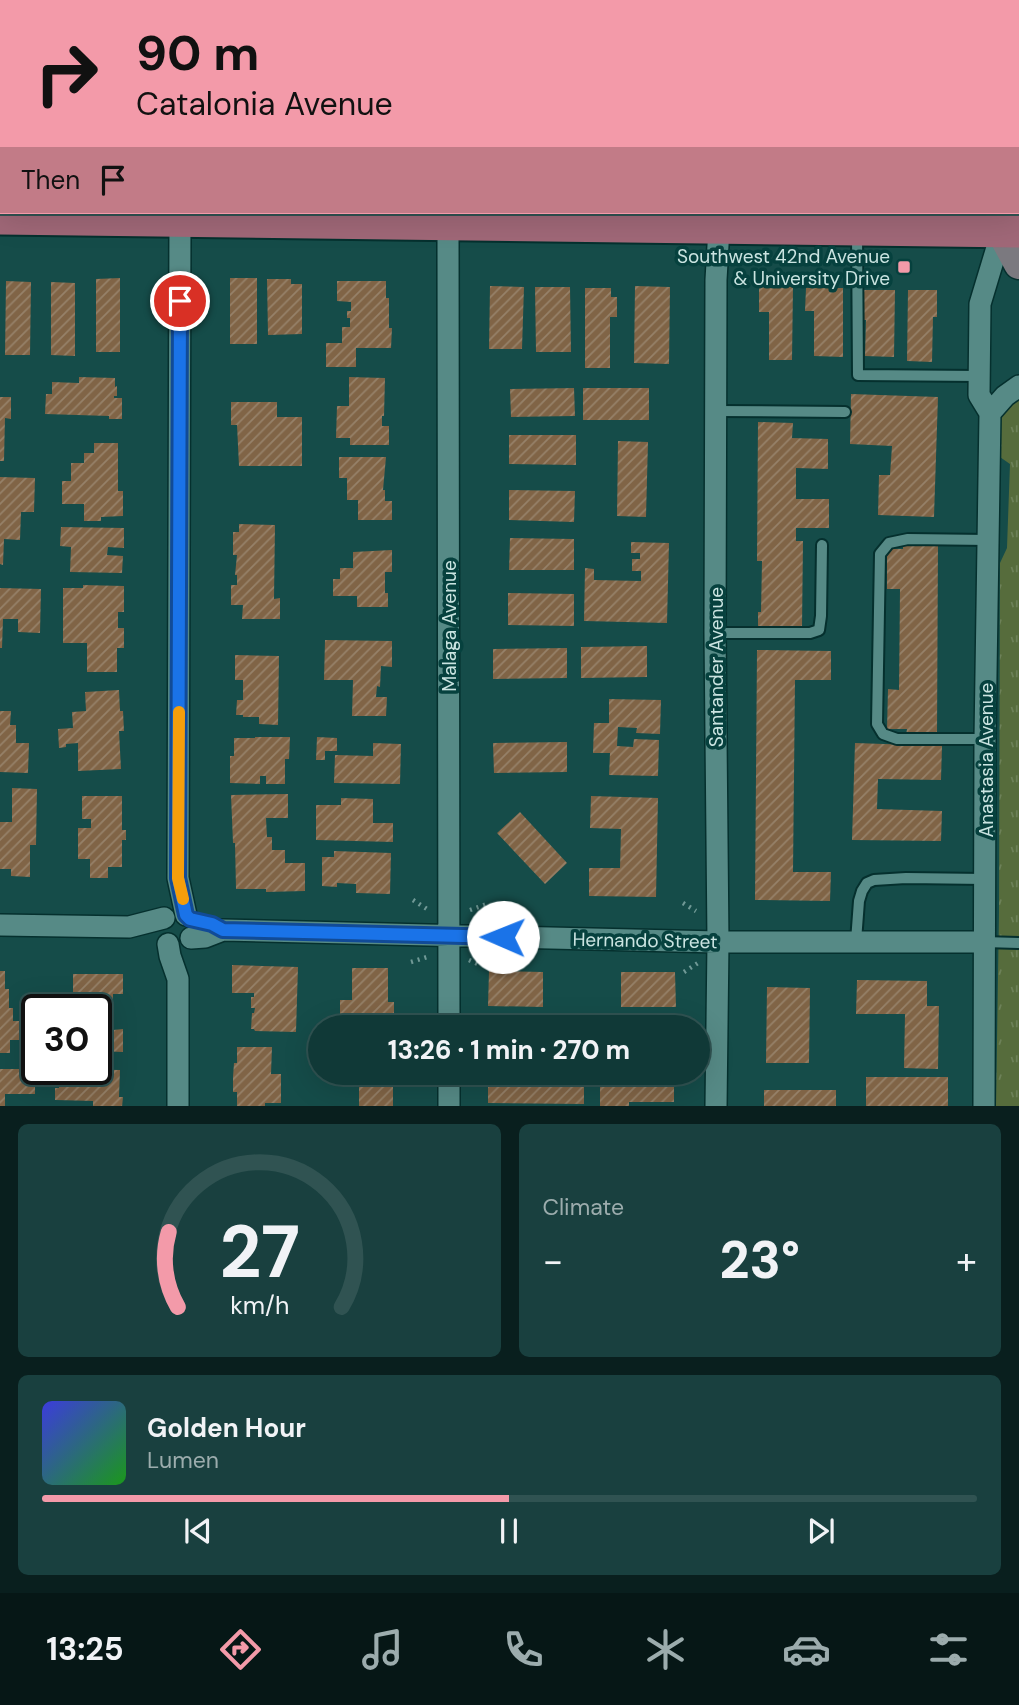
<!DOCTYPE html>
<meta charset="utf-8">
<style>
body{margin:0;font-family:"DM Sans",sans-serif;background:#19403f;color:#f1f3f6;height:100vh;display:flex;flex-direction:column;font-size:26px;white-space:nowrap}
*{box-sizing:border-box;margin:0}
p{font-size:23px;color:#9cacad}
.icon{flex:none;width:38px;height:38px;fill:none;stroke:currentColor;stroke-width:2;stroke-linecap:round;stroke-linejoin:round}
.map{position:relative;height:1106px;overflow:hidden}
.panel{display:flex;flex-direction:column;gap:18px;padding:18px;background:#091f1e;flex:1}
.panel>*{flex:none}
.banner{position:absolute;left:0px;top:0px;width:1020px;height:214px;box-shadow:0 7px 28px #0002,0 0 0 2px #305352;background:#f39aa9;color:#111;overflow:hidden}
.speed{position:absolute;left:21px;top:994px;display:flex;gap:14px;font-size:35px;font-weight:700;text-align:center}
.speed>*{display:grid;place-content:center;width:91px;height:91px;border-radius:50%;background:#103937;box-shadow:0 7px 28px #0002,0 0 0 2px #305352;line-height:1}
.speed .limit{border:4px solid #111;border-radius:10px;background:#fff;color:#111}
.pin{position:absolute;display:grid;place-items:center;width:60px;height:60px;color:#fff;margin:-30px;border:4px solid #fff;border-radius:50%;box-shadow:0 2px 7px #0007}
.me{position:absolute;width:77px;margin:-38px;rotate:271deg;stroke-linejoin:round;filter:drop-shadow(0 0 5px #0008)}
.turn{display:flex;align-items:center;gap:24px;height:147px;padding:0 21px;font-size:32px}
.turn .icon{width:91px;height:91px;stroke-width:2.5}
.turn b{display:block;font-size:49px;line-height:60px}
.then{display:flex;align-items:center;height:66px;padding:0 21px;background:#0003;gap:14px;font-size:26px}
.big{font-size:52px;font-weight:800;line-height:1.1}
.panel .widget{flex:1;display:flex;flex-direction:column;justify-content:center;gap:10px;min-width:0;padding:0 24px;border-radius:10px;background:#19403f}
.panel .dial{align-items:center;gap:0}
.dial svg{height:182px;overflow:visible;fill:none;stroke:#305352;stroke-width:7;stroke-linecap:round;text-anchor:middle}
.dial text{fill:#f1f3f6;stroke:none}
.song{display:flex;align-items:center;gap:21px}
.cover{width:84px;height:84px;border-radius:10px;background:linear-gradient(135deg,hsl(240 70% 55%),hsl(120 70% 35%))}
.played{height:7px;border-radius:4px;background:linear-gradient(90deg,#f39aa9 50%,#305352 50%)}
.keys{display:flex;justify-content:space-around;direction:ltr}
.heat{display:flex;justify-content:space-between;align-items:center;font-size:38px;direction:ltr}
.panel .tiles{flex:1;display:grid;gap:18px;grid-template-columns:1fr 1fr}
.widget:last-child{grid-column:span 2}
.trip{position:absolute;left:308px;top:1015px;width:402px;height:70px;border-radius:35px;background:#103937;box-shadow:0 7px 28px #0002,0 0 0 2px #305352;font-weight:800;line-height:70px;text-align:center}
.tab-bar{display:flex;height:112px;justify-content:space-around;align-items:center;background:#061716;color:#9cacad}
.tab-bar .icon{width:49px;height:49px}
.tab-bar .active{color:#f39aa9}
.tab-bar b{font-size:32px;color:#f1f3f6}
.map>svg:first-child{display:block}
.park{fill:url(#park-tufts)}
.building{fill:url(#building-hatch)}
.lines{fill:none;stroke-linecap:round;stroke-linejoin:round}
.lane-casing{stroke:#05302e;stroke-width:14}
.street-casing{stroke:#05302e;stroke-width:24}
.secondary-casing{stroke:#05302e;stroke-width:33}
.primary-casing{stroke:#05302e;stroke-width:37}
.path{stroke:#709996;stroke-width:4.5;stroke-dasharray:2 5;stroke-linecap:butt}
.lane{stroke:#568a86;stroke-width:10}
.street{stroke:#568a86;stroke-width:21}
.secondary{stroke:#7b797f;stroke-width:30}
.primary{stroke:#a06878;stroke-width:33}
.route-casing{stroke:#114b97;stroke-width:18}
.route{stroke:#1a73e8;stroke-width:12}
.slow{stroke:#f59e0b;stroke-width:12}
.poi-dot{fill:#f39aa9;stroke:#06413e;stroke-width:2.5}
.labels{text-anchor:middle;stroke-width:7;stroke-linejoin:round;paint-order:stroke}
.poi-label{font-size:19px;fill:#cae4e1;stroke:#06413e;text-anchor:end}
.street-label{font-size:19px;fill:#cae4e1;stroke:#06413e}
</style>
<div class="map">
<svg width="1019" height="1107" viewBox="0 0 1019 1107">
<defs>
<pattern id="park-tufts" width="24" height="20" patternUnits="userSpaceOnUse" patternTransform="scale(1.75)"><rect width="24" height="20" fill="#566c3c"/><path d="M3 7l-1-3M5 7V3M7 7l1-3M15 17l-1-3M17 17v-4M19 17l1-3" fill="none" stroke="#6d8158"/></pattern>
<pattern id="building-hatch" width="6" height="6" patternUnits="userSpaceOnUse" patternTransform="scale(1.75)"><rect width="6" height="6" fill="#806446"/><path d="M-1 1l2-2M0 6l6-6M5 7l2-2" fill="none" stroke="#968169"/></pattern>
</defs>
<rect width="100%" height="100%" fill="#154c49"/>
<path class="park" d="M 1019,394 L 1019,1107 L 996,1106 L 999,913 L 1000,563 L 1007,548 L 1010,464 L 997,455 L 995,443 L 1001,412 Z"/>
<path class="building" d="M 120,278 L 120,352 L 96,352 L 96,279 Z
M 230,278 L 257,278 L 257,344 L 230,344 Z
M 267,279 L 291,279 L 291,284 L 302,284 L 302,334 L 268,335 Z
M 6,281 L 31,282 L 30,355 L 5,355 Z
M 337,281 L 386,281 L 386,298 L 389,298 L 389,328 L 392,328 L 391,348 L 356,348 L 356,367 L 326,367 L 326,343 L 342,343 L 342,327 L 350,327 L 350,318 L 347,318 L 347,311 L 351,311 L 351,302 L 337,301 Z
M 51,282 L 75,283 L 75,356 L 51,355 Z
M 490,286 L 524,287 L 522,349 L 489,349 Z
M 635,286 L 670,287 L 669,364 L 634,363 Z
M 759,286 L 793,287 L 792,360 L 769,360 L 769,312 L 759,312 Z
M 535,287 L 570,287 L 571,352 L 536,352 Z
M 585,288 L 611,288 L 611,297 L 617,297 L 617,317 L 610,317 L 610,368 L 585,368 Z
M 806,288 L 843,288 L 843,357 L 814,356 L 814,311 L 805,311 Z
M 860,290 L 895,290 L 894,357 L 865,356 L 866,320 L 859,320 Z
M 908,290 L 937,290 L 937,317 L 933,317 L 932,362 L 907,361 Z
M 79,377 L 115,378 L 115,387 L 117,386 L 117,396 L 114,396 L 114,398 L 122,398 L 122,419 L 109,419 L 109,416 L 45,414 L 46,394 L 52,394 L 52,382 L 79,383 Z
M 349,377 L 385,378 L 384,416 L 382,416 L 382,426 L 389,426 L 389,445 L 350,445 L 350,438 L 336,438 L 337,406 L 349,406 Z
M 574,388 L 575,416 L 511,417 L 510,389 Z
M 583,388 L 649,388 L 649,420 L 583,420 Z
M 851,394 L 938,397 L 934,517 L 878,515 L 879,475 L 890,475 L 892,446 L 850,444 Z
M 0,397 L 11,397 L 11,419 L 5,418 L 4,461 L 0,461 Z
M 231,402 L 277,402 L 277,417 L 302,417 L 302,466 L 239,466 L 237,425 L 231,425 Z
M 758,422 L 793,423 L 792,438 L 828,439 L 828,469 L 796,468 L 796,499 L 829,499 L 829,528 L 796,528 L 796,541 L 803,541 L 802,628 L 758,628 L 758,612 L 761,612 L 762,561 L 757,561 Z
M 509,435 L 576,435 L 576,465 L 509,464 Z
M 618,441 L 648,442 L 646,517 L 617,516 Z
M 94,443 L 118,443 L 118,491 L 123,491 L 123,516 L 101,517 L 101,521 L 84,521 L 84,504 L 62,504 L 62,481 L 71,481 L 71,463 L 84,463 L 84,453 L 94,453 Z
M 339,457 L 386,457 L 383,490 L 385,490 L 385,501 L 392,501 L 392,520 L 358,520 L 358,500 L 347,500 L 347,478 L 339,478 Z
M 0,477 L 35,478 L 34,512 L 21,512 L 20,540 L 4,539 L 3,565 L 0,564 Z
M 509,490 L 575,491 L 574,522 L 509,520 Z
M 239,524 L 275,525 L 274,599 L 280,598 L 280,619 L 242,619 L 243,605 L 231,605 L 231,585 L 237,585 L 237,575 L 235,575 L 237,555 L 233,555 L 233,532 L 239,532 Z
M 61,527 L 124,528 L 124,548 L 108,547 L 107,555 L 123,556 L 122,573 L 70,572 L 71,547 L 60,546 Z
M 510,538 L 574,539 L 574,570 L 509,570 Z
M 631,542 L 669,543 L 667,623 L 584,621 L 585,568 L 594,569 L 594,580 L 641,581 L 641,571 L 632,571 L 632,559 L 640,559 L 640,553 L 631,553 Z
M 903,542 L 938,542 L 937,735 L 906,735 L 907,729 L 887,729 L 888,689 L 899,690 L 900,589 L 887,589 L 887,549 L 903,549 Z
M 392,550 L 392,572 L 385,572 L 385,593 L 388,593 L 388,607 L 357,607 L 357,596 L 333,596 L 333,579 L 340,579 L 340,568 L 353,568 L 353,552 Z
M 83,585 L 124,586 L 124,612 L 118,612 L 118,628 L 124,628 L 124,648 L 117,648 L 117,672 L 87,672 L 87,643 L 63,643 L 63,588 L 83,588 Z
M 0,588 L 41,589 L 40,633 L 18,632 L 18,619 L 3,619 L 2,648 L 0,648 Z
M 508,593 L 574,594 L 574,626 L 508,625 Z
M 325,640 L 392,641 L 392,667 L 381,666 L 380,687 L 377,686 L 376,697 L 387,697 L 386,716 L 352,716 L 353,680 L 324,680 Z
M 647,646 L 647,677 L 581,678 L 581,647 Z
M 567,648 L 567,678 L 493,679 L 493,649 Z
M 757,650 L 831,651 L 831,680 L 795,680 L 793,872 L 831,872 L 830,901 L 755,900 Z
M 235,655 L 279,656 L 278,725 L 259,724 L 259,717 L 243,717 L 243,715 L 236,715 L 237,700 L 243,700 L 243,680 L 235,680 Z
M 119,690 L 120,711 L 123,711 L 124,731 L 119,731 L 121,769 L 78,771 L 78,743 L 66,744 L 66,747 L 59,748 L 58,729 L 73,728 L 72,712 L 86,711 L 85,692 Z
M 609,699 L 661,700 L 660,734 L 636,733 L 637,728 L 618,727 L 617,746 L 633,747 L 634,739 L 659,740 L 658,776 L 609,775 L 610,753 L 593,753 L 594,723 L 609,723 Z
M 0,711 L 11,711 L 10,725 L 16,725 L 16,743 L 29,743 L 28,773 L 0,772 Z
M 255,737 L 290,737 L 289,759 L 285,759 L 285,784 L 266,784 L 266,776 L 260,776 L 260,784 L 230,783 L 230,756 L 234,756 L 234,738 L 255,738 Z
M 317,737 L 337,738 L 337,751 L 325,751 L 325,760 L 316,760 Z
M 567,742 L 567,772 L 494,773 L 493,743 Z
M 373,743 L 401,744 L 400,784 L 334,783 L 335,755 L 373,756 Z
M 855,743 L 942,746 L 941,780 L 878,779 L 877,809 L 942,811 L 941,841 L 852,840 Z
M 12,788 L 37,789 L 36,845 L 30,845 L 30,877 L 11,876 L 11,869 L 0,869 L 0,822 L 12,822 Z
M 288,794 L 288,818 L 266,818 L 267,837 L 272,837 L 272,850 L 285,850 L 285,863 L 305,863 L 305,891 L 266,892 L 266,889 L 236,889 L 235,843 L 233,843 L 231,795 Z
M 82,796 L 122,796 L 122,830 L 126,830 L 126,840 L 122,840 L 122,867 L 108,867 L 108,878 L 90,878 L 90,859 L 78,859 L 78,828 L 91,828 L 91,819 L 82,819 Z
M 591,796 L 658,798 L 656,897 L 589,896 L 589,868 L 620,868 L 621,829 L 590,828 Z
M 341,798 L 373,799 L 373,823 L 393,823 L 393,842 L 316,840 L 316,805 L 341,805 Z
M 520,812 L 567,863 L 545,884 L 497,833 Z
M 334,851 L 391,853 L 390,894 L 356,893 L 356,884 L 337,883 L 337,887 L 322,886 L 322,857 L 334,857 Z
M 232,965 L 298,967 L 296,1032 L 255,1031 L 254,1029 L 251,1029 L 252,1013 L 254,1013 L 255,1008 L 251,1008 L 251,997 L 254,997 L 254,993 L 232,993 Z
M 352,968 L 388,968 L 388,1002 L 394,1002 L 394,1021 L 388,1021 L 388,1027 L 340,1027 L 340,1000 L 352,1000 Z
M 0,971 L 5,971 L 5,989 L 9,989 L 9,1008 L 13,1008 L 13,1021 L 22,1021 L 22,1040 L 10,1040 L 10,1053 L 0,1053 Z
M 489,971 L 543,972 L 543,1007 L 488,1006 Z
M 621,972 L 675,972 L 676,1007 L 621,1007 Z
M 73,974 L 123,974 L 123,994 L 113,994 L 113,1030 L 123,1029 L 123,1052 L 96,1051 L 96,1010 L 65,1010 L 65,1006 L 73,1006 Z
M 857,980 L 927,981 L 927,1006 L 939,1006 L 938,1069 L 904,1068 L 905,1014 L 856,1014 Z
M 767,987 L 810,988 L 809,1063 L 766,1063 Z
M 237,1047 L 272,1047 L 271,1074 L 281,1074 L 281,1103 L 265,1103 L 265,1107 L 237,1107 L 237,1092 L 233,1092 L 233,1077 L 234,1063 L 237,1063 Z
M 0,1069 L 35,1069 L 35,1094 L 5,1094 L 5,1107 L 0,1107 Z
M 59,1069 L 120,1070 L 119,1097 L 123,1097 L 122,1107 L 93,1107 L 93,1101 L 55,1100 L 55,1088 L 59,1088 Z
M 488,1073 L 584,1073 L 584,1104 L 488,1103 Z
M 600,1073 L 666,1073 L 666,1086 L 674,1087 L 674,1102 L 629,1102 L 629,1107 L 600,1107 Z
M 866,1077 L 948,1077 L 948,1107 L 866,1107 Z
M 359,1078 L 393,1078 L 393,1107 L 359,1107 Z
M 764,1090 L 836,1090 L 836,1107 L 764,1107 Z"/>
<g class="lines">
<g class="lane-casing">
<path id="lane" d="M 857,232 L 858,375 L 979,376
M 716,411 L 845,412
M 715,633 L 810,633 L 819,630 L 821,616 L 822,545
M 985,739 L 897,739 L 883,734 L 877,724 L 880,554 L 889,543 L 908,539 L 988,540
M 856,941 L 859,901 L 862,891 L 867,883 L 874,880 L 906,878 L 985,879
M 984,942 L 1019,943"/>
</g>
<g class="street-casing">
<path id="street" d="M 56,0 L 56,2
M 324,0 L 324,2
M 593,0 L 593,2
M 180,220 L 178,878 L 186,915
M 448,224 L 449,1027
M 990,413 L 1005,396 L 1019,386
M 0,925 L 129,927 L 164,918
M 191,938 L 205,937 L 223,930 L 718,942 L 984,942
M 168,944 L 170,956 L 178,979 L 178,1107
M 449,1107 L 449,1073
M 716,1107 L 718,942 L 715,633 L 716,280 L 719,228
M 984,1107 L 985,739 L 990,413 L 979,395 L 980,304 L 1002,231"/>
</g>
<g class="secondary-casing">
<path id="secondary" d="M 870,0 L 871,2
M 991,212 L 1019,264"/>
</g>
<g class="primary-casing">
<path id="primary" d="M 0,218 L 1019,231"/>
</g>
<path class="path" d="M 413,900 L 427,909
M 683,903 L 696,911
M 470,910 L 487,904
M 469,960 L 480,965
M 411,962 L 427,957
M 684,972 L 698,963"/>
<use href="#lane" class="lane"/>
<use href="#street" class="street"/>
<use href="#secondary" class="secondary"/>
<use href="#primary" class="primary"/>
</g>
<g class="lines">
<g class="route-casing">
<path id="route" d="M 180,301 L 178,878 L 186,915 L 190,919 L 212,924 L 223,930 L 503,937"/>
</g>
<use href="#route" class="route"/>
<path class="slow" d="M 179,712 L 178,878 L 183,899"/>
</g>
<rect class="poi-dot" x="897" y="260" width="14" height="14" rx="3.5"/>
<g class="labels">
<g class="poi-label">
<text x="890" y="263">Southwest 42nd Avenue<tspan x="890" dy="22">&amp; University Drive</tspan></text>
</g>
<g class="street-label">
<text transform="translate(449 626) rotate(-90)" y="7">Malaga Avenue</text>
<text transform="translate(716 667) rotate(-90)" y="7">Santander Avenue</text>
<text transform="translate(986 760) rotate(-90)" y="7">Anastasia Avenue</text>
<text transform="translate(645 940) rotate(1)" y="7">Hernando Street</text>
</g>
</g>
</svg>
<div class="speed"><div class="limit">30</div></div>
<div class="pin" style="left:180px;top:301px;background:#d93025"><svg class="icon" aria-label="arrive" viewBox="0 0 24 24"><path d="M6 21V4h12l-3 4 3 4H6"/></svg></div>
<svg class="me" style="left:503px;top:937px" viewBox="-20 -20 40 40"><circle r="19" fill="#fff"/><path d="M0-13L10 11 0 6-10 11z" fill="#1a73e8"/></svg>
<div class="trip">13:26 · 1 min · 270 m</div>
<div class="banner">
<div class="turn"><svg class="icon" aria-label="right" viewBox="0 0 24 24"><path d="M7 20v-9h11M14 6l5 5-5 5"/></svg><div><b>90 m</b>Catalonia Avenue</div></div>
<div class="then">Then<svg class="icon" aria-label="arrive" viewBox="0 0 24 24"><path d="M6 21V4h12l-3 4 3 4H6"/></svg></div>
</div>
</div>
<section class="panel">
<div class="tiles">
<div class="widget dial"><svg viewBox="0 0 100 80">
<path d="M14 69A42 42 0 1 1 86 69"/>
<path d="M14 69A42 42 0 0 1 10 36" stroke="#f39aa9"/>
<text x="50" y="56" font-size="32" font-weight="700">27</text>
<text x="50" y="72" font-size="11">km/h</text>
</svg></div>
<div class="widget"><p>Climate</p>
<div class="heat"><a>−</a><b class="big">23°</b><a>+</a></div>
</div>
<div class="widget">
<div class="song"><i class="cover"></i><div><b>Golden Hour</b><p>Lumen</p></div></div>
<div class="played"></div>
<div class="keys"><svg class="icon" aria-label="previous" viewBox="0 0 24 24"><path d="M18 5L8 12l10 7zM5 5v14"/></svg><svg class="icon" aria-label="pause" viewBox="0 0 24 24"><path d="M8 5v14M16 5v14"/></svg><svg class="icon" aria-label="next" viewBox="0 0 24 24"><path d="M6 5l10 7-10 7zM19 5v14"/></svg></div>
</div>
</div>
</section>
<nav class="tab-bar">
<b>13:25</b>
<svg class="icon active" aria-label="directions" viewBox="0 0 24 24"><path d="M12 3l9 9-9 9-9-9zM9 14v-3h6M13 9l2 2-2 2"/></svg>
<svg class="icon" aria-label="music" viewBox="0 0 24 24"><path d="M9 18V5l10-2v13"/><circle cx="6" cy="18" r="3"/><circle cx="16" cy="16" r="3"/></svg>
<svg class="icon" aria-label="phone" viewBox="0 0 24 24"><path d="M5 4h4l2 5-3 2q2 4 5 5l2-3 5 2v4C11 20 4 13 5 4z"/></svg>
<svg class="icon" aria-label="climate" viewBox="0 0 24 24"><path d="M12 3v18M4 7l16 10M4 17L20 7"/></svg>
<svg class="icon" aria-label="car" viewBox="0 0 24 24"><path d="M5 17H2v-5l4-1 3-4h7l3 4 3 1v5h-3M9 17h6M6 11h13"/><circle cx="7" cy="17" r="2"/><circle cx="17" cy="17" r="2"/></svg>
<svg class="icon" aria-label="filters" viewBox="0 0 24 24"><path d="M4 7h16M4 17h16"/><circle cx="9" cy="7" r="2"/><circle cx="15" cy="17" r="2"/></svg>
</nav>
